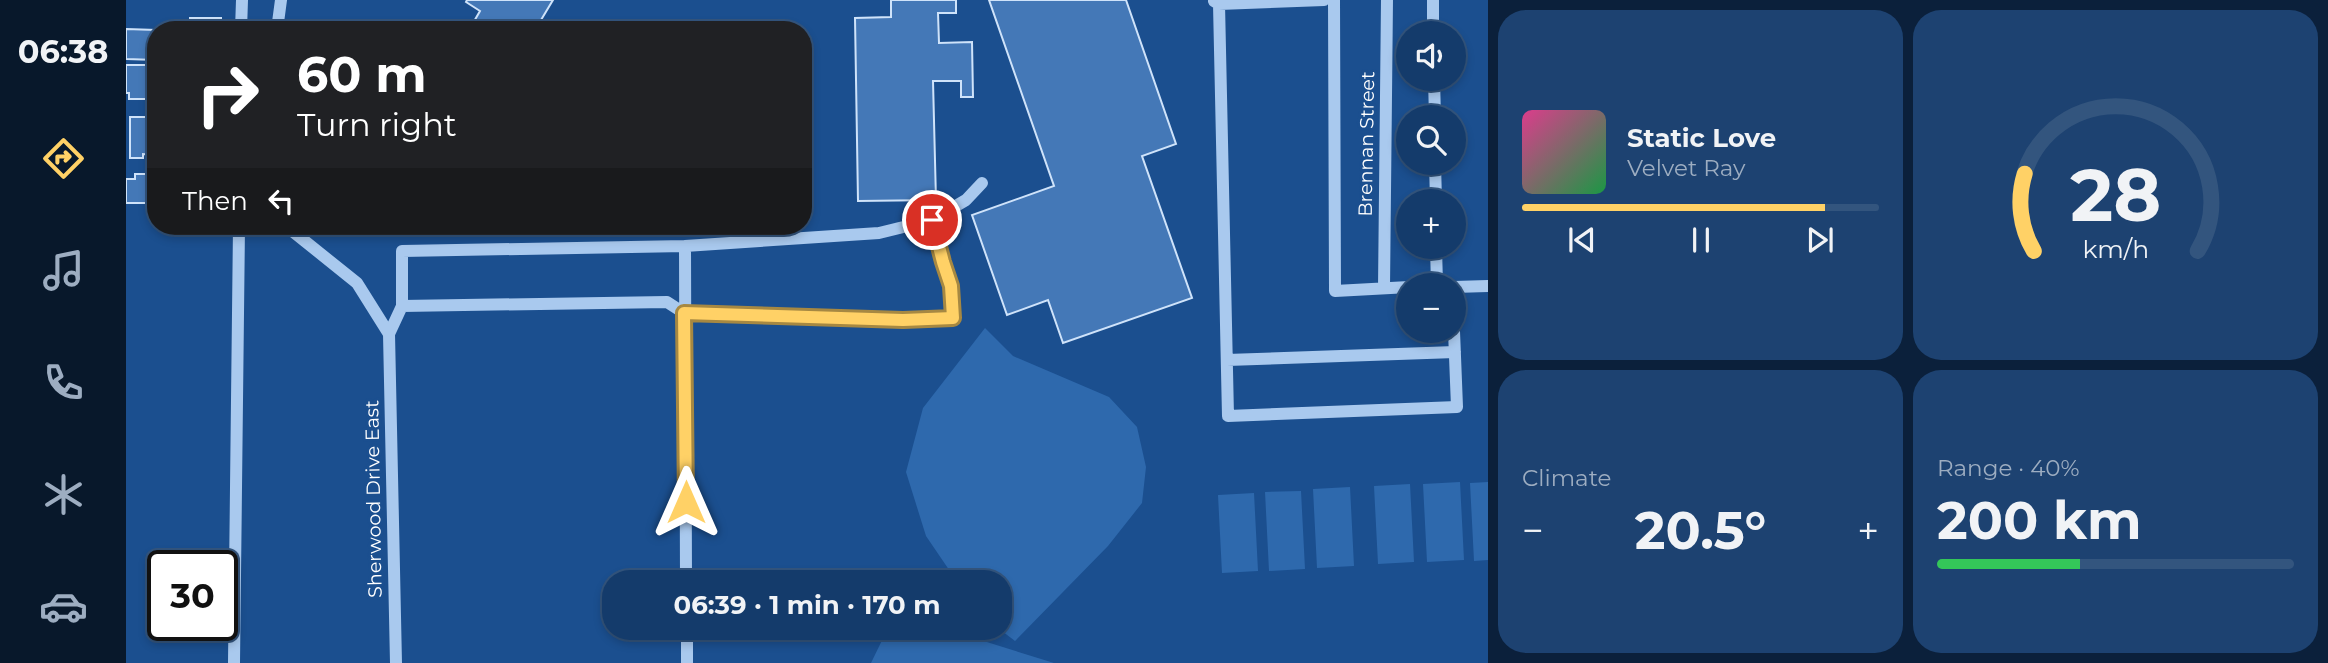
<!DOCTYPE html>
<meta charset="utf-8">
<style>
body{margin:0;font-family:Montserrat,sans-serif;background:#1d4271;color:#f1f3f6;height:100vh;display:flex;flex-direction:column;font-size:26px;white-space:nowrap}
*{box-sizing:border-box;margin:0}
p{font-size:23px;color:#9dadc1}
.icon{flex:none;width:38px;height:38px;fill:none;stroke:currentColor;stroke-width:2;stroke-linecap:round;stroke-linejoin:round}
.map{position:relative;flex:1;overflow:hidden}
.panel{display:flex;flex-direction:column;gap:10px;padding:10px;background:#0b203b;width:840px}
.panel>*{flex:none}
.guide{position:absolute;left:21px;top:21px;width:665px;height:214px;border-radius:28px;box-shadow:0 4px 10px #0003,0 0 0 2px #33557e;background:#202124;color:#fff;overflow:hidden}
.controls{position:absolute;left:1270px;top:21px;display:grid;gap:14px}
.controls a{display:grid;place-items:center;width:70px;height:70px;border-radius:50%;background:#143b6b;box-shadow:0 4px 10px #0003,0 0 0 2px #33557e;font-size:35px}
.speed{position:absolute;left:21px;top:550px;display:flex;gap:14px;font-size:35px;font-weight:700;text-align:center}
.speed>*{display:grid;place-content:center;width:91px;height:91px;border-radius:50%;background:#143b6b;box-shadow:0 4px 10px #0003,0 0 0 2px #33557e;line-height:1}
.speed .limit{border:4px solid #111;border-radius:10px;background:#fff;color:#111}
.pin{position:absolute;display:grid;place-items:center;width:60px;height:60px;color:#fff;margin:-30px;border:4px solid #fff;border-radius:50%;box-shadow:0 2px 7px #0007}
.me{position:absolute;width:77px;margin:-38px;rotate:0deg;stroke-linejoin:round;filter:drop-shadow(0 0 5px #0008)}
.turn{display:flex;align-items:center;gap:24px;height:147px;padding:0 35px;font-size:32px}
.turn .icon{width:91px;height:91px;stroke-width:2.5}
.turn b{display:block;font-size:49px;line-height:60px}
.then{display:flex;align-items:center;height:66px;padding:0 35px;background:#0003;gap:14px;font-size:26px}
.big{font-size:52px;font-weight:700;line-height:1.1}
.panel .card{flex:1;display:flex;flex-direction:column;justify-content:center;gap:10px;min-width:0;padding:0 24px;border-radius:28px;background:#1d4271}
.panel .dial{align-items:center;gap:0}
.dial svg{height:182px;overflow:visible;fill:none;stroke:#33557e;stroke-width:7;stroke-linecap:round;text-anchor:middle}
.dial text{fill:#f1f3f6;stroke:none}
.song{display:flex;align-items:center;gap:21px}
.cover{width:84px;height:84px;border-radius:10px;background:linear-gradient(135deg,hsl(330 70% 55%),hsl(140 70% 35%))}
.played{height:7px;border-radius:4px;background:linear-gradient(90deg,#ffd166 85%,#33557e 85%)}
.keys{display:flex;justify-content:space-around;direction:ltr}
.heat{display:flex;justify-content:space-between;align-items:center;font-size:38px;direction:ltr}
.charge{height:10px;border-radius:5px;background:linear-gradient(90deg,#34c759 40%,#33557e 0)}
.panel .tiles{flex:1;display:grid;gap:10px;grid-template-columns:repeat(2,1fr)}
.trip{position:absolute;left:476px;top:570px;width:410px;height:70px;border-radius:28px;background:#143b6b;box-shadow:0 4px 10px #0003,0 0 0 2px #33557e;font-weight:700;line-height:70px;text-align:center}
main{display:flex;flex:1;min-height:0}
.tab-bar{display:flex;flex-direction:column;width:126px;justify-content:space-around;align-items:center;background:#08182b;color:#9dadc1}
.tab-bar .icon{width:49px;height:49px}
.tab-bar .current{color:#ffd166}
.tab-bar b{font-size:32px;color:#f1f3f6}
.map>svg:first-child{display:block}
.green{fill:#2e69ad}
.building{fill:#4478b7;stroke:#cfe3fa;stroke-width:2}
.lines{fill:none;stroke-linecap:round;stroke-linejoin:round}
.minor{stroke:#a9c9ee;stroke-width:12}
.route-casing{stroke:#a68842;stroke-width:18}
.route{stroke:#ffd166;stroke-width:12}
.labels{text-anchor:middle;stroke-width:6;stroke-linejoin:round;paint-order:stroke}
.street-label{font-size:19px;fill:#fff;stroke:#1b4f8f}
</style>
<main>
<nav class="tab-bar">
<b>06:38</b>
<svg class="icon current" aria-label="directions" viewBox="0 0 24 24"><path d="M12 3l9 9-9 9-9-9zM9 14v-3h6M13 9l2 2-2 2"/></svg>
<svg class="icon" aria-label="music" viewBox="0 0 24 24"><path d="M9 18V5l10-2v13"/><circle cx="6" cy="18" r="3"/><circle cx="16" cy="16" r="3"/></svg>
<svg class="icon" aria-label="phone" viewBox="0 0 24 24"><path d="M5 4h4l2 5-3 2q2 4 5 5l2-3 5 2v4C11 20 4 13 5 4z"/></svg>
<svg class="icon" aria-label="climate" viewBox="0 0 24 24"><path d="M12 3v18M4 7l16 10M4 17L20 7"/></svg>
<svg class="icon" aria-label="car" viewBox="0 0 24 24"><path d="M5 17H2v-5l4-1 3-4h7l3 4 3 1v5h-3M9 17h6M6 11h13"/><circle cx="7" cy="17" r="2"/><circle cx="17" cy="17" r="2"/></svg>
</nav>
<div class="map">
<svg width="1362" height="663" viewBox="0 0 1362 663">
<rect width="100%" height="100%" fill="#1b4f8f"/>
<path class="green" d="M 859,328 L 887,356 L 983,397 L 1011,427 L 1020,467 L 1016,503 L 982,546 L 889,641 L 872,628 L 873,583 L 832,583 L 800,536 L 780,472 L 797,408 Z
M 1334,482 L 1338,560 L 1301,562 L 1297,484 Z
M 1362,482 L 1362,560 L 1348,561 L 1344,483 Z
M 1284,484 L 1288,562 L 1252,564 L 1248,486 Z
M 1224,487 L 1228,566 L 1191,568 L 1187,489 Z
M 1175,491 L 1179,569 L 1143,571 L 1139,492 Z
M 1128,493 L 1132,571 L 1096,573 L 1092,495 Z
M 762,628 L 816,628 L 928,663 L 745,663 Z"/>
<path class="building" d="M 341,0 L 427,0 L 409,30 L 343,30 L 354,11 L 340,2 Z
M 765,0 L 830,0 L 830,13 L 812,13 L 813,43 L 846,42 L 847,97 L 835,97 L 835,81 L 807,81 L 810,200 L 732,201 L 729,18 L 765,17 Z
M 863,0 L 1000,0 L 1050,144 L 1016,156 L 1066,298 L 937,343 L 922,300 L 881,315 L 846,215 L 928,186 Z
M 64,18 L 95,18 L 95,30 L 64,30 Z
M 0,29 L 30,30 L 30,60 L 0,59 Z
M 0,65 L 30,65 L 30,99 L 3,99 L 3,93 L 0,93 Z
M 4,117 L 29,117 L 30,155 L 17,154 L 17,158 L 4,158 Z
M 9,174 L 30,174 L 30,203 L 0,203 L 0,179 L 9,179 Z"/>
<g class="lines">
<path class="minor" d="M 1208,0 L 1209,291 L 1283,287
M 1307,0 L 1307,33
M 1088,1 L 1093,4 L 1198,0
M 1093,4 L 1102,416 L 1331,407 L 1328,331
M 115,30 L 116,0
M 151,30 L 155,0
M 1308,79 L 1309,117
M 1309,163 L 1310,201
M 160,226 L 231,283 L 263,334 L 276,306 L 541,302 L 558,313 L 777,320 L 827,318 L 825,286 L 816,262 L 806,220
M 1310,247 L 1311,285
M 1328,287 L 1362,286
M 1258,288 L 1261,0
M 276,306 L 276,251 L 559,246
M 263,334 L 270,663
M 1101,360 L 1329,352
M 560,583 L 559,246 L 753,233 L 806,220 L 840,200 L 856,183
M 561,628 L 561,663
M 108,663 L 113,226"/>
</g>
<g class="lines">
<g class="route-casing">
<path id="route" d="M 560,502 L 558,313 L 777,320 L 827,318 L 825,286 L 817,262 L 806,220"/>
</g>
<use href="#route" class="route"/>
</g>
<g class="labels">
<g class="street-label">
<text transform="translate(1240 144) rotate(-89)" y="7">Brennan Street</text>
<text transform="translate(247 499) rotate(-91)" y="7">Sherwood Drive East</text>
</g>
</g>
</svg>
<div class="controls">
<a><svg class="icon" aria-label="sound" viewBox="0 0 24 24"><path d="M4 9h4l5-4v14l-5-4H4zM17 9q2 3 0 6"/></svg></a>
<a><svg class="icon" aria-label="search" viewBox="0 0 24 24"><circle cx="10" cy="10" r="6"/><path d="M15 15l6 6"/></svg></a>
<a>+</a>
<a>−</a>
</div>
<div class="speed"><div class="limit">30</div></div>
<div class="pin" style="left:806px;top:220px;background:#d93025"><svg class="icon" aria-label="arrive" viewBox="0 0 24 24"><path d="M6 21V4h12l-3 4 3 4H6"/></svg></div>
<svg class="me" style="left:560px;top:502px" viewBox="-20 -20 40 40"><path d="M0-17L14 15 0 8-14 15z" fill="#ffd166" stroke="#fff" stroke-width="4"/></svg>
<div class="trip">06:39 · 1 min · 170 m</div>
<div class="guide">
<div class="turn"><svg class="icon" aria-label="right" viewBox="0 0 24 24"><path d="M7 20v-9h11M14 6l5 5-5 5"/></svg><div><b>60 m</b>Turn right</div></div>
<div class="then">Then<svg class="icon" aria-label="left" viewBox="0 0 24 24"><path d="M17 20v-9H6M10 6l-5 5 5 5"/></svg></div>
</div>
</div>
<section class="panel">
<div class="tiles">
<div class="card">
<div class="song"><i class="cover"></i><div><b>Static Love</b><p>Velvet Ray</p></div></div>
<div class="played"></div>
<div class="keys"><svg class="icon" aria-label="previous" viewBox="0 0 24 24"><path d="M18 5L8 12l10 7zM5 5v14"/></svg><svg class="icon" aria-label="pause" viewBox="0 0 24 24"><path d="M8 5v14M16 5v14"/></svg><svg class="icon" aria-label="next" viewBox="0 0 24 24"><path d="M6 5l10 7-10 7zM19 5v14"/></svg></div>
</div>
<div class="card dial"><svg viewBox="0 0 100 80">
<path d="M14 69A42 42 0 1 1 86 69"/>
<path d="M14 69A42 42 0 0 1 10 35" stroke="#ffd166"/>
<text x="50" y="56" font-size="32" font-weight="700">28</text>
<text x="50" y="72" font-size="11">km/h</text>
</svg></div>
<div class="card"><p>Climate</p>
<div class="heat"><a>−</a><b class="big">20.5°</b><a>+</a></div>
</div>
<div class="card"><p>Range · 40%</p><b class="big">200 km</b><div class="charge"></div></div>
</div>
</section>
</main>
